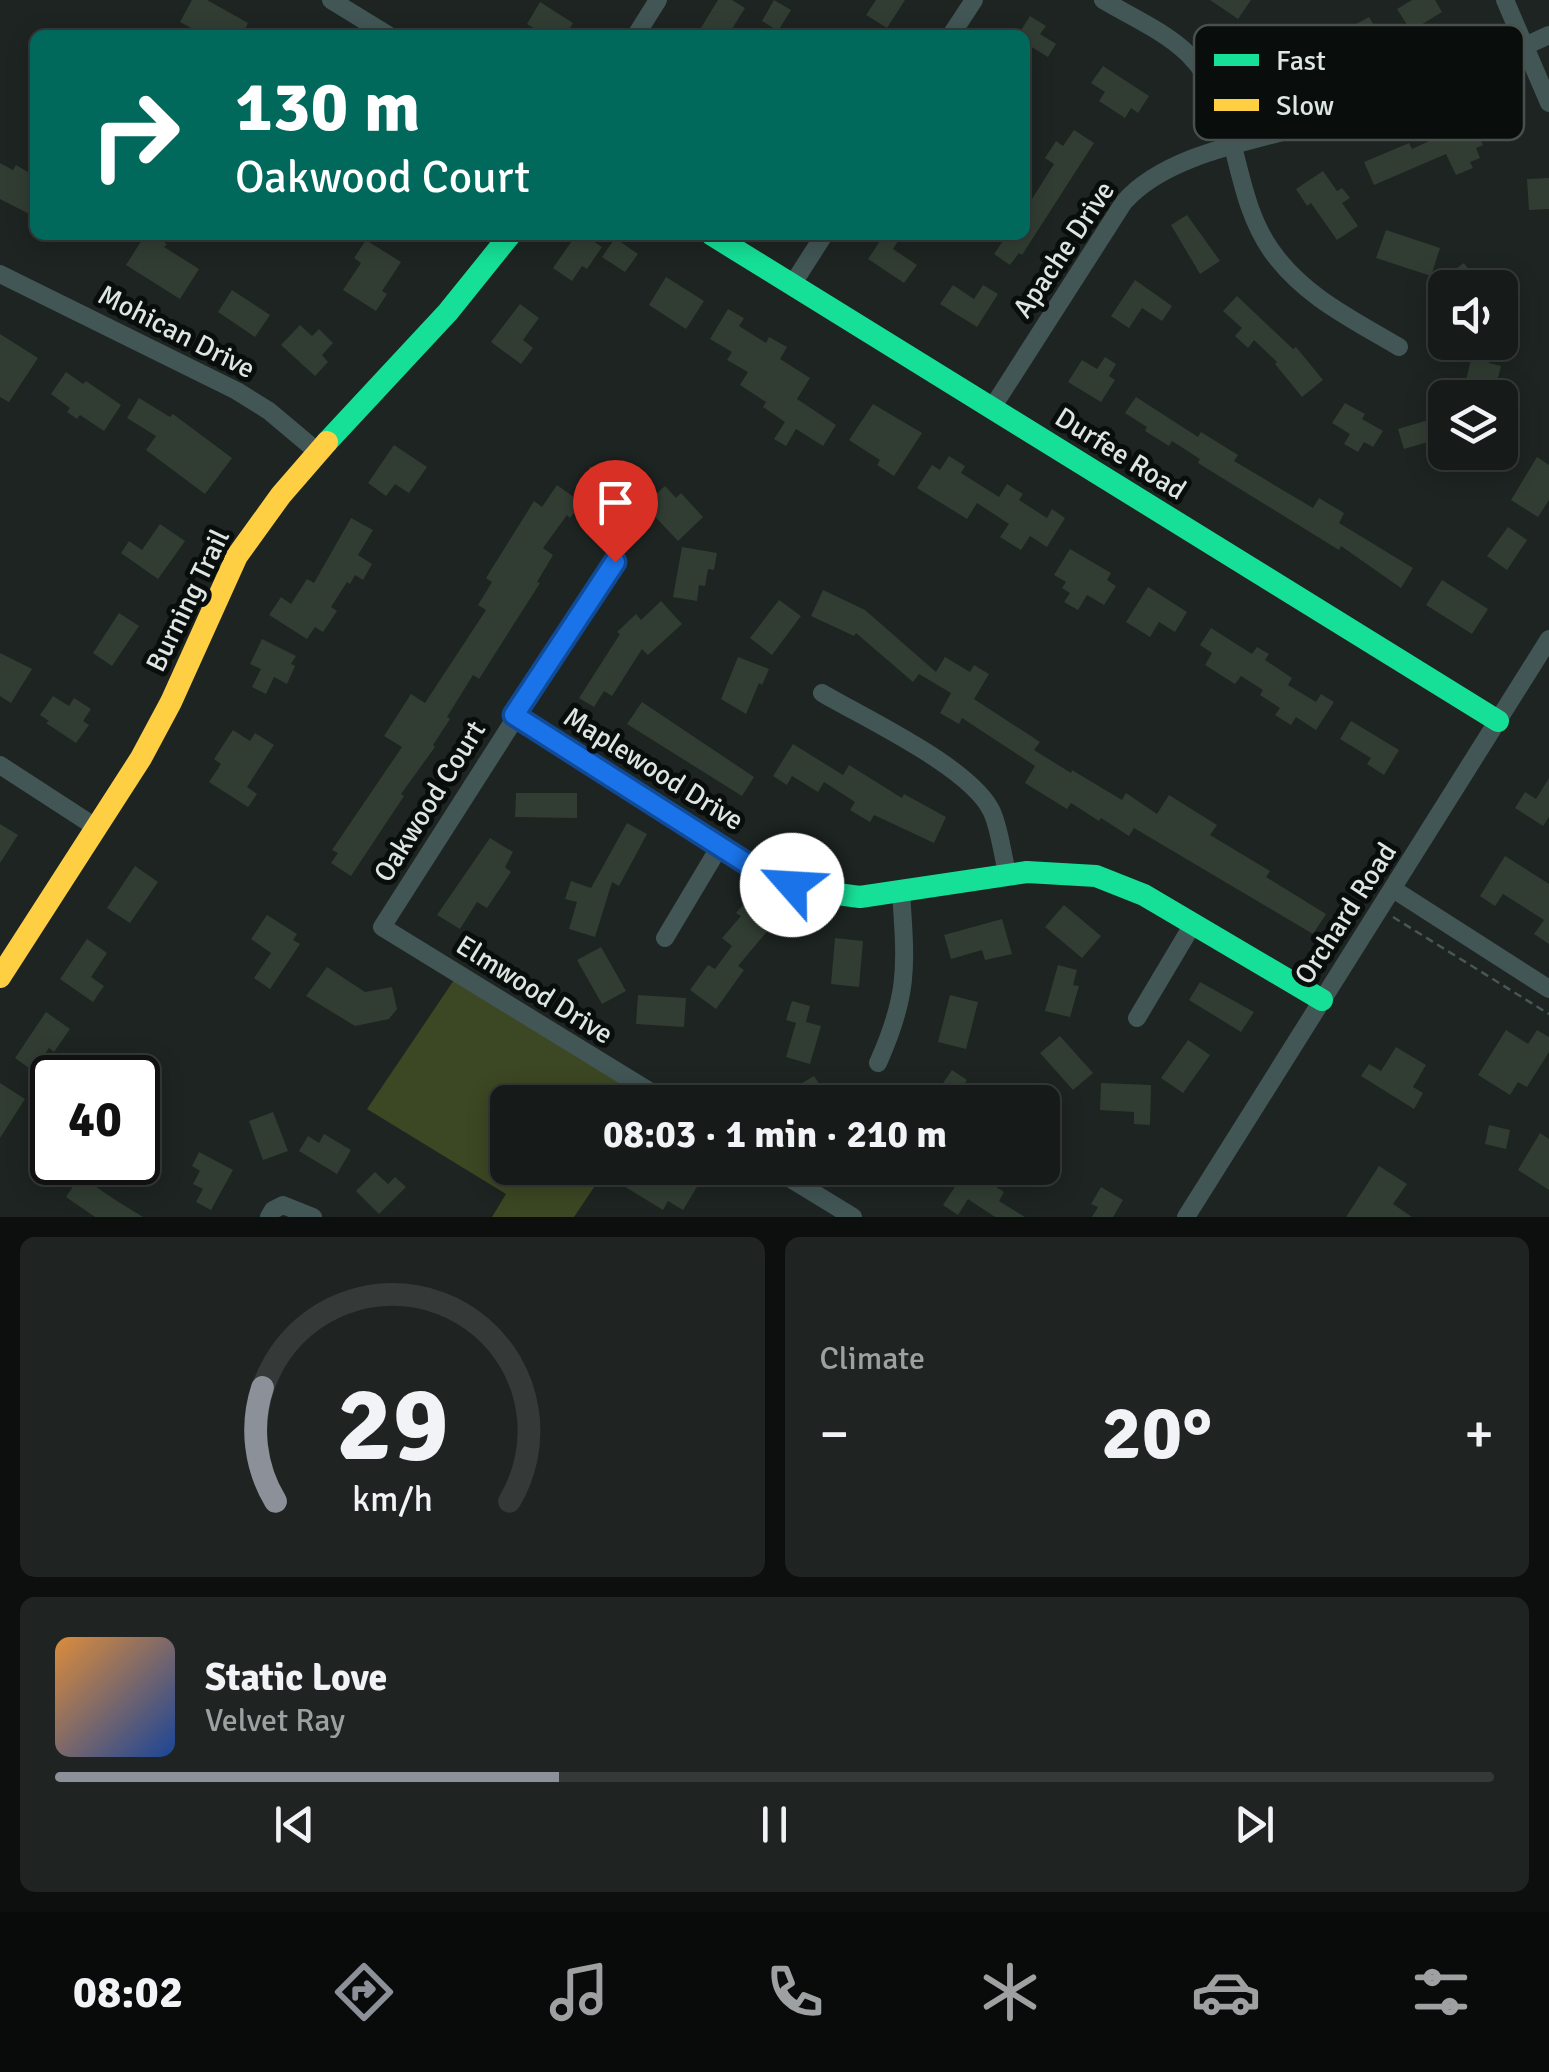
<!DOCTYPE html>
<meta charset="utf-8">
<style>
body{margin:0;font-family:Signika,sans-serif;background:#1f2422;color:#f1f3f6;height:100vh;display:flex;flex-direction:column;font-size:38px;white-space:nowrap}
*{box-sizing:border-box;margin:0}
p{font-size:32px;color:#9ea1a2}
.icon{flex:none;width:55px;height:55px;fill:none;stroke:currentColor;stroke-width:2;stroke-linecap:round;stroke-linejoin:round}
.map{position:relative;height:1217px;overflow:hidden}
.sheet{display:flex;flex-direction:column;gap:20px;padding:20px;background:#0c0f0e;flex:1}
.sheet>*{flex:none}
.hud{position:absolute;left:30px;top:30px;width:1000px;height:210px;border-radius:15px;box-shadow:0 5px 25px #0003,0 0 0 2px #353938;background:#00695c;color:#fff;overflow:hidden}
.controls{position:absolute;left:1428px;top:270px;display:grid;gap:20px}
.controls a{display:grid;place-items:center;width:90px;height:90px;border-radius:15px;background:#161b19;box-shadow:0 5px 25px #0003,0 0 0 2px #353938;font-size:50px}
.speed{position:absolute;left:30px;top:1055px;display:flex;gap:20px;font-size:50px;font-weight:700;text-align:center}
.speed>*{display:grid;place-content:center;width:130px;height:130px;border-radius:50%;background:#161b19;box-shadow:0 5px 25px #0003,0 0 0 2px #353938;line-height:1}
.speed .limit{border:5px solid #111;border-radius:15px;background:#fff;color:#111}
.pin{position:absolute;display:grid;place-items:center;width:85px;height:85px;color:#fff;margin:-102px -42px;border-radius:50% 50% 50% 0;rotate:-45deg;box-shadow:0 0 10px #0007}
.pin .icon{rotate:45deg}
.me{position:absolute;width:110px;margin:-55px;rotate:296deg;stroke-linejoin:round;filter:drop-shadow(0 0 8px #0008)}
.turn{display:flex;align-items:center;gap:35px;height:210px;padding:0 40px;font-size:45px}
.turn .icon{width:130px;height:130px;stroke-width:2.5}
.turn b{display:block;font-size:70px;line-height:85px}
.big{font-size:75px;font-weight:700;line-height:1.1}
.sheet .widget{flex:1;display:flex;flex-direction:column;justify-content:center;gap:15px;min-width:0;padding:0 35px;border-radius:15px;background:#1f2422}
.sheet .dial{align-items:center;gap:0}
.dial svg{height:260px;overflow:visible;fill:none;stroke:#353938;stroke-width:7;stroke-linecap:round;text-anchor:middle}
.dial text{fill:#f1f3f6;stroke:none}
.song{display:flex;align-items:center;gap:30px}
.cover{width:120px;height:120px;border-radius:15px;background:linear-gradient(135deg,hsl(30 70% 55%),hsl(220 70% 35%))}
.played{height:10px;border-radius:5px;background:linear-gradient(90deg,#8c9099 35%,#353938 35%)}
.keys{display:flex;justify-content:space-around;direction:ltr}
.heat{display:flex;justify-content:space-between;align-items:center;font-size:55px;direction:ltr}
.sheet .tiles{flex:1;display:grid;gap:20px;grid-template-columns:1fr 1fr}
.widget:last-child{grid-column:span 2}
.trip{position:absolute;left:490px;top:1085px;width:570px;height:100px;border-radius:15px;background:#161b19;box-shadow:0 5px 25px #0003,0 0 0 2px #353938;font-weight:700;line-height:100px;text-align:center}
.tab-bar{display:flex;height:160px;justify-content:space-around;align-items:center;background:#090b0a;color:#9ea1a2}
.tab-bar .icon{width:70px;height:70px}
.tab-bar .current{color:#8c9099}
.tab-bar b{font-size:45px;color:#f1f3f6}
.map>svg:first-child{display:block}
.green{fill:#3c4723}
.building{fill:#313d33}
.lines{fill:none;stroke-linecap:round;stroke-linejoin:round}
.path{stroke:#485654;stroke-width:2.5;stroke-dasharray:8 5;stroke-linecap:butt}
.street{stroke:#425656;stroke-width:18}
.fast{stroke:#16e098;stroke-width:22}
.slow{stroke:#ffcf43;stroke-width:22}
.route-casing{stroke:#114b97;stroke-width:25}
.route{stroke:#1a73e8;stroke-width:18}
.labels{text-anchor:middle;stroke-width:10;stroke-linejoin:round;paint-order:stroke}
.street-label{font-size:28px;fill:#dde6e2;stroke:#090e0c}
.key{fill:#090e0c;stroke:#494f4c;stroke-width:2.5}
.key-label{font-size:28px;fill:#dde6e2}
</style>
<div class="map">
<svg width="1549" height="1217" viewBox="0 0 1549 1217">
<rect width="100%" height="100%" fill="#1d2421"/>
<path class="green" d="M 456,977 L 650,1102 L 508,1102 L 508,1168 L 607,1168 L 574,1217 L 492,1217 L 506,1194 L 367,1109 Z"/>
<path class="building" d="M 192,0 L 207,0 L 248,23 L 242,35 L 204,35 L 180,22 Z
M 718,0 L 732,0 L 745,8 L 728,35 L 705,35 L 699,31 Z
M 774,0 L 791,10 L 778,31 L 762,21 Z
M 876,0 L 905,0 L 887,28 L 866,15 Z
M 1210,0 L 1251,0 L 1238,19 Z
M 1412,0 L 1435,0 L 1442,12 L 1411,31 L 1397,9 Z
M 540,2 L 573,23 L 566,35 L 531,35 L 535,29 L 527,24 Z
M 1030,16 L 1046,26 L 1040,34 L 1056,44 L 1048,57 L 1025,43 L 1025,35 L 1018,35 Z
M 1369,17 L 1381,37 L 1345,56 L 1334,36 Z
M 1103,66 L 1149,96 L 1138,113 L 1131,108 L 1125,118 L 1099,101 L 1105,92 L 1091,83 Z
M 1472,121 L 1483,145 L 1476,148 L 1480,158 L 1470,162 L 1473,168 L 1456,175 L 1446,154 L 1374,185 L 1364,162 L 1409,143 L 1412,149 Z
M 1074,130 L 1094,143 L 1022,255 L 1019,253 L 1010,265 L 994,254 L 1007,235 L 1025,235 L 1025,210 L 1054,164 L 1045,158 L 1056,141 L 1063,146 Z
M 0,163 L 13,170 L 16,165 L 35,176 L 35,217 L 0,199 Z
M 1323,171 L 1337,191 L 1342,188 L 1350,198 L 1342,203 L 1358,226 L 1337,240 L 1311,203 L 1307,206 L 1296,189 Z
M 1549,178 L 1549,209 L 1529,210 L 1527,179 Z
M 1187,215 L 1220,261 L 1200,274 L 1171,225 Z
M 1386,230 L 1440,248 L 1431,276 L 1376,258 Z
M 145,235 L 153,235 L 167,244 L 164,247 L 199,269 L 180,299 L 126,265 Z
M 576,235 L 584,235 L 602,247 L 587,269 L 582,266 L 572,281 L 553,268 Z
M 884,235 L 902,235 L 893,249 L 917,265 L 904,283 L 868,259 Z
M 615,238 L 638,254 L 625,272 L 602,257 Z
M 366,240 L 401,262 L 382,291 L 387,294 L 376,311 L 343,290 L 361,263 L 354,258 Z
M 1464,263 L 1482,288 L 1467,288 L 1441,279 Z
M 666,277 L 704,301 L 686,329 L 649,305 Z
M 1135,280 L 1172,306 L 1162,321 L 1142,308 L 1129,328 L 1111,316 Z
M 953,285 L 974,299 L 983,285 L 998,294 L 977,327 L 940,304 Z
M 232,290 L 270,315 L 255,337 L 218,312 Z
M 1237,296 L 1293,349 L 1296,347 L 1323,380 L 1302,397 L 1275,364 L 1277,362 L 1254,340 L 1248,348 L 1235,336 L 1242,328 L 1223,311 Z
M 520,304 L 539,318 L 523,340 L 533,348 L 521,364 L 491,342 Z
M 728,309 L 744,318 L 739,326 L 766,343 L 769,337 L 787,347 L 780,359 L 810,378 L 797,399 L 836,425 L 823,446 L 796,429 L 786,446 L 774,439 L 785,422 L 763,407 L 766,402 L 740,385 L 748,372 L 727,360 L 732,352 L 710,339 Z
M 300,325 L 312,336 L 319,329 L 333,343 L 322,355 L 328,362 L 315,376 L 281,345 Z
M 0,334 L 38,358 L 9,402 L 0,397 Z
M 1475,342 L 1494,344 L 1489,363 L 1501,366 L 1493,398 L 1462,398 Z
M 1105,357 L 1116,364 L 1109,376 L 1115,380 L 1101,402 L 1068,382 L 1082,360 L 1097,369 Z
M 66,372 L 83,384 L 86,381 L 121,405 L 104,431 L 80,415 L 77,419 L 67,412 L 70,408 L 51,394 Z
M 1136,397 L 1198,437 L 1201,432 L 1238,455 L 1234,461 L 1313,508 L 1319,498 L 1344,513 L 1339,523 L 1413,568 L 1401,588 L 1341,546 L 1339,550 L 1198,463 L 1200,459 L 1172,441 L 1169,446 L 1145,431 L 1147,427 L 1125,413 Z
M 139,398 L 170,417 L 173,414 L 232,458 L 205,494 L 146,450 L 156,436 L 127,418 Z
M 1345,403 L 1365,414 L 1362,419 L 1383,431 L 1373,447 L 1364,442 L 1358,452 L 1344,444 L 1350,434 L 1332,423 Z
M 873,404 L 922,433 L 894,476 L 877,465 L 880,460 L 849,440 Z
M 1445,415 L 1445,437 L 1404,449 L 1398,429 Z
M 394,445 L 427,467 L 409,493 L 395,484 L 386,496 L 368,483 Z
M 949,456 L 965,466 L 961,473 L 999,497 L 1007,484 L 1023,494 L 1019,500 L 1047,518 L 1052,509 L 1065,518 L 1047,547 L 1030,536 L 1021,550 L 1000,537 L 1009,524 L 977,503 L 967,519 L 917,488 L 932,465 L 940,470 Z
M 1537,457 L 1549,465 L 1549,500 L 1538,517 L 1511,500 Z
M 589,467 L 638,469 L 637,498 L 588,497 Z
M 557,485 L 582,503 L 570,518 L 567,515 L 543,548 L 553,555 L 537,582 L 540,583 L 479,679 L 473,675 L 447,717 L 450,719 L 433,745 L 435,747 L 401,794 L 404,796 L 351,876 L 331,863 L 338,853 L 332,850 L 402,747 L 384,736 L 411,694 L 425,703 L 486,610 L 478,605 L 492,582 L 486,578 L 534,501 L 542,507 Z
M 665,486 L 676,498 L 681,493 L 703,517 L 678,541 L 644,505 Z
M 351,518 L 373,530 L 358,555 L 372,564 L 363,580 L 355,575 L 350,584 L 347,582 L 331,607 L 337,611 L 323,632 L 315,627 L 307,639 L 269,615 L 281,597 L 291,604 L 307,579 L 314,583 Z
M 160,524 L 185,541 L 158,579 L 121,553 L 129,541 L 142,550 Z
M 1508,527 L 1527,540 L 1507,570 L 1487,556 Z
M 682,547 L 717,553 L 714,570 L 708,569 L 705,586 L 699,585 L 697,601 L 673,597 Z
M 1070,549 L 1111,573 L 1107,580 L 1116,586 L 1104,605 L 1087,595 L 1078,610 L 1064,602 L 1070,593 L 1062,588 L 1066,582 L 1054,575 Z
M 1442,580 L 1488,609 L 1472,634 L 1426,605 Z
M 1148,587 L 1187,612 L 1175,632 L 1159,622 L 1150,637 L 1126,622 Z
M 823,590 L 865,610 L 936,672 L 945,657 L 970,672 L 974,665 L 989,674 L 974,699 L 1040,742 L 1034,750 L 1071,773 L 1072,770 L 1122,800 L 1126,793 L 1157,814 L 1169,795 L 1217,825 L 1210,835 L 1270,871 L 1266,877 L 1326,914 L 1313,934 L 1134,828 L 1129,836 L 1101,818 L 1099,821 L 1071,803 L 1067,809 L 1025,783 L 1035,766 L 962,718 L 959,724 L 940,713 L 951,693 L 919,674 L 913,682 L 856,633 L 854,636 L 811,616 Z
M 779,600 L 801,616 L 772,655 L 750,638 Z
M 661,601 L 682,624 L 648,655 L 642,649 L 612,696 L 604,691 L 594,707 L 579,698 L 620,634 L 617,632 L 636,614 L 641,620 Z
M 119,613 L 139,626 L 112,666 L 93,653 Z
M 1211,628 L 1252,654 L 1257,647 L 1269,654 L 1265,660 L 1292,678 L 1288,685 L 1316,702 L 1321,694 L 1334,702 L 1316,730 L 1296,717 L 1291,725 L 1275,715 L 1280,708 L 1260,695 L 1263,690 L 1241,676 L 1235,684 L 1205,665 L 1212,653 L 1200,645 Z
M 262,639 L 296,656 L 291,664 L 295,666 L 287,684 L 274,677 L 266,694 L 252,687 L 261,669 L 250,664 Z
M 0,653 L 32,669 L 11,703 L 0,696 Z
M 738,657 L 769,669 L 762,685 L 759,683 L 746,714 L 721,699 Z
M 53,696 L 69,706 L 74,698 L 91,709 L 83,721 L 89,725 L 76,743 L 46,723 L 49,721 L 40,715 Z
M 642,702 L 754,777 L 742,796 L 627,724 Z
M 1351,721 L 1399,750 L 1384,775 L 1367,764 L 1371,758 L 1340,739 Z
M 233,730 L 250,741 L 255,733 L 274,745 L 247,787 L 257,794 L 248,807 L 209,782 L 221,764 L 214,759 Z
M 793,744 L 843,775 L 849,765 L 902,798 L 904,794 L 946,817 L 934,843 L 874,815 L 870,822 L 850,810 L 855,802 L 824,782 L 818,792 L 792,776 L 787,785 L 773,776 Z
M 1549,778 L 1549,817 L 1543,826 L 1515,808 L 1525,792 L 1536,799 Z
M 516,793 L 577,793 L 577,818 L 515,817 Z
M 627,823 L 647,834 L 619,886 L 612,882 L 595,937 L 569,929 L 577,902 L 565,899 L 571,881 L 591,888 Z
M 0,824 L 18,835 L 0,863 Z
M 490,838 L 513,852 L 505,867 L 511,872 L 487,908 L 477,902 L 460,929 L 437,915 Z
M 1505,856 L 1549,884 L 1549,944 L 1534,934 L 1544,920 L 1503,894 L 1495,906 L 1480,896 Z
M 135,866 L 158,882 L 130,923 L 107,908 Z
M 748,899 L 775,922 L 738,966 L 744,970 L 716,1009 L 690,990 L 708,965 L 715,969 L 732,946 L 722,938 L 741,916 L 736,913 Z
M 1064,905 L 1101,936 L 1082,958 L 1045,927 Z
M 267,915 L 297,934 L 293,940 L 300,944 L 270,989 L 254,978 L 271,953 L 251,939 Z
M 1002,919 L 1012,954 L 985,960 L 982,950 L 951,959 L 944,935 Z
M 835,938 L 863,941 L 859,987 L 831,984 Z
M 87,939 L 107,953 L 91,977 L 104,986 L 93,1002 L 60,979 Z
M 601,947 L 626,991 L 602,1004 L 577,960 Z
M 1058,965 L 1077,970 L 1073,985 L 1079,986 L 1070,1017 L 1045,1011 Z
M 327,967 L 365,992 L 392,987 L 397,1009 L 389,1019 L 355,1026 L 306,996 Z
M 1200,982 L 1254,1012 L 1241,1032 L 1189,1000 Z
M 638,995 L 686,998 L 684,1027 L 636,1024 Z
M 950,995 L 978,1002 L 966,1049 L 938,1042 Z
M 792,1001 L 810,1006 L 806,1022 L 821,1026 L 810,1064 L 786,1057 L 796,1023 L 786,1020 Z
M 46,1012 L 70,1029 L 54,1052 L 49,1048 L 33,1071 L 15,1058 Z
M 1506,1030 L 1528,1044 L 1537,1030 L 1549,1037 L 1549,1052 L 1527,1087 L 1518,1082 L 1510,1095 L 1478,1075 Z
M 1060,1036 L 1093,1073 L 1073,1090 L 1040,1053 Z
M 1188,1040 L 1210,1055 L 1183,1093 L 1161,1078 Z
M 1396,1047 L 1426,1065 L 1413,1087 L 1423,1093 L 1414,1109 L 1361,1076 L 1369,1064 L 1381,1071 Z
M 952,1070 L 967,1080 L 952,1102 L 930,1102 Z
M 814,1076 L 831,1102 L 770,1102 Z
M 0,1083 L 25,1099 L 0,1138 Z
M 1101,1083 L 1151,1085 L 1150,1125 L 1134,1124 L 1134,1112 L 1100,1110 Z
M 273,1112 L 288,1151 L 263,1160 L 249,1121 Z
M 1489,1125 L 1510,1130 L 1506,1149 L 1485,1144 Z
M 1540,1133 L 1549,1139 L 1549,1190 L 1518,1170 Z
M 324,1134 L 351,1150 L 337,1174 L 299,1151 L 308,1136 L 319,1143 Z
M 199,1152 L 233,1170 L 211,1210 L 196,1202 L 203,1189 L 193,1184 L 200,1171 L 192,1166 Z
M 1379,1166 L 1407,1184 L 1393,1204 L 1412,1217 L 1346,1217 Z
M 633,1168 L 675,1168 L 700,1182 L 683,1210 L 668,1201 L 663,1210 L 622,1185 Z
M 967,1168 L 1004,1192 L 999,1201 L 1025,1217 L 995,1217 L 968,1199 L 958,1215 L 943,1205 Z
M 375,1172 L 388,1184 L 395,1177 L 406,1187 L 379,1214 L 356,1191 Z
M 80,1176 L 117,1201 L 143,1217 L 95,1217 L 66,1197 Z
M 1101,1187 L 1123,1200 L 1113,1217 L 1092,1217 L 1098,1207 L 1091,1204 Z"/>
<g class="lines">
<path class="path" d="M 1393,917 L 1549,1014"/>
<path class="street" d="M 331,0 L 388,35
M 1103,0 C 1130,16 1166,32 1188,54 C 1241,106 1229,190 1271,250 C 1303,296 1352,319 1399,347
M 1505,0 L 1549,103
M 636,35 L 658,0
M 951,35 L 974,0
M 0,274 L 237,391 L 269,411 L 319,453
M 792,285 L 824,235
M 992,408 L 1124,202 C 1169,151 1263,140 1327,120 C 1401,96 1478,68 1549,35
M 615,562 L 382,927 L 667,1102
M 822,693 C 866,719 972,768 992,812 C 1000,830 1002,853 1007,872
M 0,765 L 97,828
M 1393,889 L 1549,989
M 665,938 L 720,846
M 1137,1018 L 1193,924
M 878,1063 C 909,994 906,966 901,892
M 773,1168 L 853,1217
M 269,1217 L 273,1210 L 283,1205 L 313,1217
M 1186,1217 L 1549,639"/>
<path class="fast" d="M 712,235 L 1498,721
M 327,442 L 448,312 L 510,235
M 515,715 L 757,869 L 814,891 L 860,897 L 1027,872 L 1096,876 L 1144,895 L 1322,1000"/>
<path class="slow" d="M 0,977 L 141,758 L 171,702 L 237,556 L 281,495 L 327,442"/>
</g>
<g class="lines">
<g class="route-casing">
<path id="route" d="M 615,562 L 514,715 L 757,870 L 792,885"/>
</g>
<use href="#route" class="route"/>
</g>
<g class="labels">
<g class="street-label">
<text transform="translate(1063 249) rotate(-56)" y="10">Apache Drive</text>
<text transform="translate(177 331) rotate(27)" y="10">Mohican Drive</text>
<text transform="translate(1121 453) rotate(32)" y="10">Durfee Road</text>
<text transform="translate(187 600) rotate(-64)" y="10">Burning Trail</text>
<text transform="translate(654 768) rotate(32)" y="10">Maplewood Drive</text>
<text transform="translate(429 801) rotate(-58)" y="10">Oakwood Court</text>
<text transform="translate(1345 913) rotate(-57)" y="10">Orchard Road</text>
<text transform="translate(535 989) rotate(32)" y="10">Elmwood Drive</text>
</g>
</g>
<rect x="1194" y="25" width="330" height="115" rx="15" class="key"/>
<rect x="1214" y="54" width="45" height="12" fill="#16e098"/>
<rect x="1214" y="99" width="45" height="12" fill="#ffcf43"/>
<g class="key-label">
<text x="1276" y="70">Fast</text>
<text x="1276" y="115">Slow</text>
</g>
</svg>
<div class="controls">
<a><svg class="icon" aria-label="sound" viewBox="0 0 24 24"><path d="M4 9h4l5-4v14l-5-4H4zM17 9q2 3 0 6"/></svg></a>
<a><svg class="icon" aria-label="layers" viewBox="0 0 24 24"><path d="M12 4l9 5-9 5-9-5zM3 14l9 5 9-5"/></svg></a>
</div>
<div class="speed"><div class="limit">40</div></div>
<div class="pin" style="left:615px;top:562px;background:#d93025"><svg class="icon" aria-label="arrive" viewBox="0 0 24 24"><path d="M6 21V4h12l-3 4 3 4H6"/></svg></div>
<svg class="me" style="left:792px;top:885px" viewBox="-20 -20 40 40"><circle r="19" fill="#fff"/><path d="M0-13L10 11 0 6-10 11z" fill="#1a73e8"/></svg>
<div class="trip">08:03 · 1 min · 210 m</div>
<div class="hud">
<div class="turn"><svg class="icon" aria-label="right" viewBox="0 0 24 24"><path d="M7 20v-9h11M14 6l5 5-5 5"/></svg><div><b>130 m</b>Oakwood Court</div></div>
</div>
</div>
<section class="sheet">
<div class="tiles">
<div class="widget dial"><svg viewBox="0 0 100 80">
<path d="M14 69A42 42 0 1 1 86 69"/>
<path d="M14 69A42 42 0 0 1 10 34" stroke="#8c9099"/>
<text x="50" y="56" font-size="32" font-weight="700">29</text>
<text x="50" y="72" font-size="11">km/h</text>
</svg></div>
<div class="widget"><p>Climate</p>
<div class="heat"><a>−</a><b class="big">20°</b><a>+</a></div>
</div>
<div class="widget">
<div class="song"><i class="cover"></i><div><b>Static Love</b><p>Velvet Ray</p></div></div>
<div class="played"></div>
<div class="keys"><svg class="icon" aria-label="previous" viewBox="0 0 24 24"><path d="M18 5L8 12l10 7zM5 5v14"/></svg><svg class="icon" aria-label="pause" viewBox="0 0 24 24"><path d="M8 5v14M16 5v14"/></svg><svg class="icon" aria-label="next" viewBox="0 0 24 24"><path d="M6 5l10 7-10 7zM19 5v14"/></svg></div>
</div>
</div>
</section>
<nav class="tab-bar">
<b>08:02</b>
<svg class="icon current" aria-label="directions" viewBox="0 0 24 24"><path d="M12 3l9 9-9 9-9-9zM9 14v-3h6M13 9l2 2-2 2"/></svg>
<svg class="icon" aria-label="music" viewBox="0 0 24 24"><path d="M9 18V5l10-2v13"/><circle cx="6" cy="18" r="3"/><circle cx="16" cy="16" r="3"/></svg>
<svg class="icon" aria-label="phone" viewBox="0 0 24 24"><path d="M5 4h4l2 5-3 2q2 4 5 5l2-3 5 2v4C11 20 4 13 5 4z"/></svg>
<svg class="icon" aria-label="climate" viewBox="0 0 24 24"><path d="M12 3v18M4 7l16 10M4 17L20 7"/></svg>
<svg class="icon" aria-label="car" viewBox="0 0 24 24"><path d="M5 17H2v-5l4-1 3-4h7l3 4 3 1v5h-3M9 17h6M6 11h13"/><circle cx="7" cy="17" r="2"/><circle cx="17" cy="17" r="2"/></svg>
<svg class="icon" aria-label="filters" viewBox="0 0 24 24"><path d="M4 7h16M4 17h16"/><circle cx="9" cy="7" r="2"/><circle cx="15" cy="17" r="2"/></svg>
</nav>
